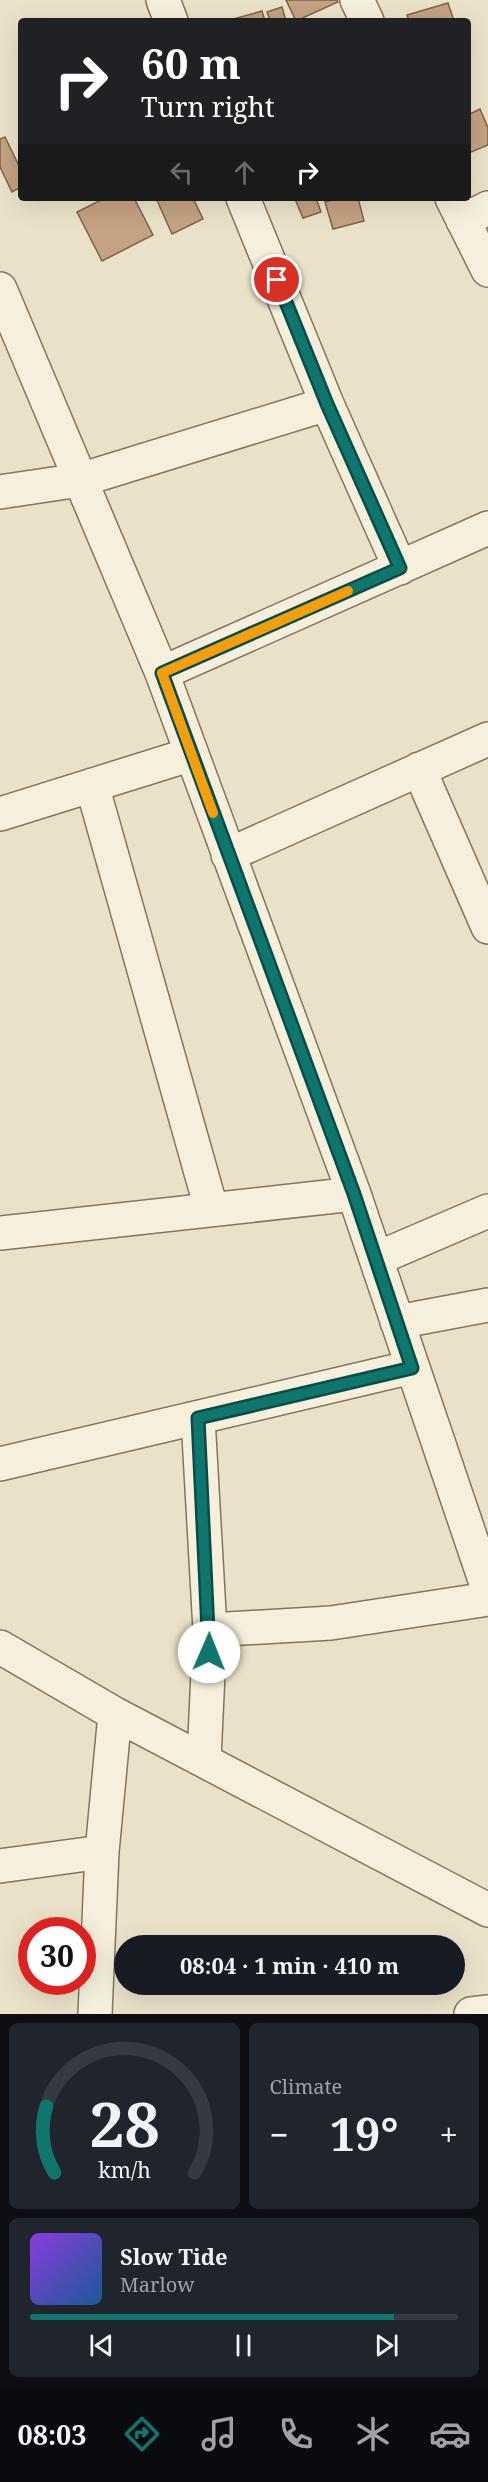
<!DOCTYPE html>
<meta charset="utf-8">
<style>
body{margin:0;font-family:"Noto Serif",serif;background:#20242c;color:#f1f3f6;height:100vh;display:flex;flex-direction:column;font-size:22px;white-space:nowrap}
*{box-sizing:border-box;margin:0}
p{font-size:20px;color:#9ea1a6}
.icon{flex:none;width:33px;height:33px;fill:none;stroke:currentColor;stroke-width:2;stroke-linecap:round;stroke-linejoin:round}
.map{position:relative;height:2014px;overflow:hidden}
.details{display:flex;flex-direction:column;gap:9px;padding:9px;background:#0d0f14;flex:1}
.details>*{flex:none}
.banner{position:absolute;left:18px;top:18px;width:453px;height:183px;border-radius:6px;box-shadow:0 6px 24px #0002;background:#202124;color:#fff;overflow:hidden}
.speed{position:absolute;left:18px;top:1917px;display:flex;gap:12px;font-size:30px;font-weight:700;text-align:center}
.speed>*{display:grid;place-content:center;width:78px;height:78px;border-radius:50%;background:#171b24;box-shadow:0 6px 24px #0002;line-height:1}
.speed .limit{border:9px solid #d22;background:#fff;color:#111}
.pin{position:absolute;display:grid;place-items:center;width:51px;height:51px;color:#fff;margin:-26px;border:3px solid #fff;border-radius:50%;box-shadow:0 2px 6px #0007}
.me{position:absolute;width:66px;margin:-33px;rotate:1deg;stroke-linejoin:round;filter:drop-shadow(0 0 4px #0008)}
.turn{display:flex;align-items:center;gap:21px;height:126px;padding:0 24px;font-size:27px}
.turn .icon{width:78px;height:78px;stroke-width:2.5}
.turn b{display:block;font-size:42px;line-height:51px}
.lanes{display:flex;align-items:center;height:57px;padding:0 24px;background:#0003;justify-content:center;gap:30px;direction:ltr}
.lanes .off{opacity:.35}
.big{font-size:45px;font-weight:700;line-height:1.1}
.details .widget{flex:1;display:flex;flex-direction:column;justify-content:center;gap:9px;min-width:0;padding:0 21px;border-radius:9px;background:#20242c}
.details .dial{align-items:center;gap:0}
.dial svg{height:156px;overflow:visible;fill:none;stroke:#363941;stroke-width:7;stroke-linecap:round;text-anchor:middle}
.dial text{fill:#f1f3f6;stroke:none}
.song{display:flex;align-items:center;gap:18px}
.cover{width:72px;height:72px;border-radius:9px;background:linear-gradient(135deg,hsl(270 70% 55%),hsl(210 70% 35%))}
.played{height:6px;border-radius:3px;background:linear-gradient(90deg,#0f766e 85%,#363941 85%)}
.keys{display:flex;justify-content:space-around;direction:ltr}
.heat{display:flex;justify-content:space-between;align-items:center;font-size:33px;direction:ltr}
.details .tiles{flex:1;display:grid;gap:9px;grid-template-columns:1fr 1fr}
.widget:last-child{grid-column:span 2}
.trip{position:absolute;left:114px;top:1935px;width:351px;height:60px;border-radius:30px;background:#171b24;box-shadow:0 6px 24px #0002;font-weight:700;line-height:60px;text-align:center}
.tab-bar{display:flex;height:96px;justify-content:space-around;align-items:center;background:#090b0e;color:#9ea1a6}
.tab-bar .icon{width:42px;height:42px}
.tab-bar .current{color:#0f766e}
.tab-bar b{font-size:27px;color:#f1f3f6}
.map>svg:first-child{display:block}
.building{fill:#c4a282;stroke:#806247;stroke-width:1.5}
.lines{fill:none;stroke-linecap:round;stroke-linejoin:round}
.minor-casing{stroke:#84755f;stroke-width:36}
.minor{stroke:#f5efdb;stroke-width:33}
.route-casing{stroke:#0a4d48;stroke-width:15}
.route{stroke:#0f766e;stroke-width:10}
.slow{stroke:#f59e0b;stroke-width:10}
</style>
<div class="map">
<svg width="488" height="2014" viewBox="0 0 488 2014">
<rect width="100%" height="100%" fill="#eae2c8"/>
<path class="building" d="M 286,0 L 337,0 L 338,2 L 296,21 Z
M 448,3 L 454,21 L 409,21 L 407,15 Z
M 282,7 L 286,21 L 270,21 L 267,12 Z
M 262,11 L 265,21 L 226,21 Z
M 480,109 L 488,128 L 488,145 L 469,153 L 468,115 Z
M 5,137 L 21,170 L 21,187 L 12,192 L 0,167 L 0,139 Z
M 105,198 L 134,198 L 153,235 L 102,261 L 77,212 Z
M 156,198 L 193,198 L 203,219 L 172,234 Z
M 316,198 L 321,212 L 303,218 L 295,199 Z
M 339,198 L 358,198 L 364,221 L 333,229 L 325,202 Z"/>
<g class="lines">
<g class="minor-casing">
<path id="minor" d="M 163,0 L 171,21
M 357,0 L 367,21
M 243,198 L 327,404 L 400,568
M 452,198 L 488,270
M 463,221 L 488,208
M 0,289 L 162,673 L 354,1194 L 488,1589
M 0,492 L 80,480 L 327,404
M 162,673 L 488,528
M 419,769 L 488,927
M 92,785 L 211,1208
M 0,814 L 192,754
M 228,855 L 488,739
M 0,1233 L 354,1194
M 376,1259 L 488,1211
M 397,1322 L 488,1305
M 198,1418 L 210,1630 L 204,1759
M 0,1464 L 412,1367
M 210,1630 L 331,1623 L 488,1599
M 0,1647 L 115,1714 L 488,1910
M 0,1866 L 102,1852
M 95,2014 L 102,1852 L 115,1714
M 471,2014 L 488,2012"/>
</g>
<use href="#minor" class="minor"/>
</g>
<g class="lines">
<g class="route-casing">
<path id="route" d="M 209,1652 L 198,1418 L 412,1368 L 354,1194 L 162,673 L 400,568 L 327,404 L 277,280"/>
</g>
<use href="#route" class="route"/>
<path class="slow" d="M 213,813 L 162,673 L 348,591"/>
</g>
</svg>
<div class="speed"><div class="limit">30</div></div>
<div class="pin" style="left:277px;top:280px;background:#d93025"><svg class="icon" aria-label="arrive" viewBox="0 0 24 24"><path d="M6 21V4h12l-3 4 3 4H6"/></svg></div>
<svg class="me" style="left:209px;top:1652px" viewBox="-20 -20 40 40"><circle r="19" fill="#fff"/><path d="M0-13L10 11 0 6-10 11z" fill="#0f766e"/></svg>
<div class="trip">08:04 · 1 min · 410 m</div>
<div class="banner">
<div class="turn"><svg class="icon" aria-label="right" viewBox="0 0 24 24"><path d="M7 20v-9h11M14 6l5 5-5 5"/></svg><div><b>60 m</b>Turn right</div></div>
<div class="lanes"><svg class="icon off" aria-label="left" viewBox="0 0 24 24"><path d="M17 20v-9H6M10 6l-5 5 5 5"/></svg><svg class="icon off" aria-label="ahead" viewBox="0 0 24 24"><path d="M12 20V5M6 11l6-6 6 6"/></svg><svg class="icon" aria-label="right" viewBox="0 0 24 24"><path d="M7 20v-9h11M14 6l5 5-5 5"/></svg></div>
</div>
</div>
<section class="details">
<div class="tiles">
<div class="widget dial"><svg viewBox="0 0 100 80">
<path d="M14 69A42 42 0 1 1 86 69"/>
<path d="M14 69A42 42 0 0 1 10 35" stroke="#0f766e"/>
<text x="50" y="56" font-size="32" font-weight="700">28</text>
<text x="50" y="72" font-size="11">km/h</text>
</svg></div>
<div class="widget"><p>Climate</p>
<div class="heat"><a>−</a><b class="big">19°</b><a>+</a></div>
</div>
<div class="widget">
<div class="song"><i class="cover"></i><div><b>Slow Tide</b><p>Marlow</p></div></div>
<div class="played"></div>
<div class="keys"><svg class="icon" aria-label="previous" viewBox="0 0 24 24"><path d="M18 5L8 12l10 7zM5 5v14"/></svg><svg class="icon" aria-label="pause" viewBox="0 0 24 24"><path d="M8 5v14M16 5v14"/></svg><svg class="icon" aria-label="next" viewBox="0 0 24 24"><path d="M6 5l10 7-10 7zM19 5v14"/></svg></div>
</div>
</div>
</section>
<nav class="tab-bar">
<b>08:03</b>
<svg class="icon current" aria-label="directions" viewBox="0 0 24 24"><path d="M12 3l9 9-9 9-9-9zM9 14v-3h6M13 9l2 2-2 2"/></svg>
<svg class="icon" aria-label="music" viewBox="0 0 24 24"><path d="M9 18V5l10-2v13"/><circle cx="6" cy="18" r="3"/><circle cx="16" cy="16" r="3"/></svg>
<svg class="icon" aria-label="phone" viewBox="0 0 24 24"><path d="M5 4h4l2 5-3 2q2 4 5 5l2-3 5 2v4C11 20 4 13 5 4z"/></svg>
<svg class="icon" aria-label="climate" viewBox="0 0 24 24"><path d="M12 3v18M4 7l16 10M4 17L20 7"/></svg>
<svg class="icon" aria-label="car" viewBox="0 0 24 24"><path d="M5 17H2v-5l4-1 3-4h7l3 4 3 1v5h-3M9 17h6M6 11h13"/><circle cx="7" cy="17" r="2"/><circle cx="17" cy="17" r="2"/></svg>
</nav>
